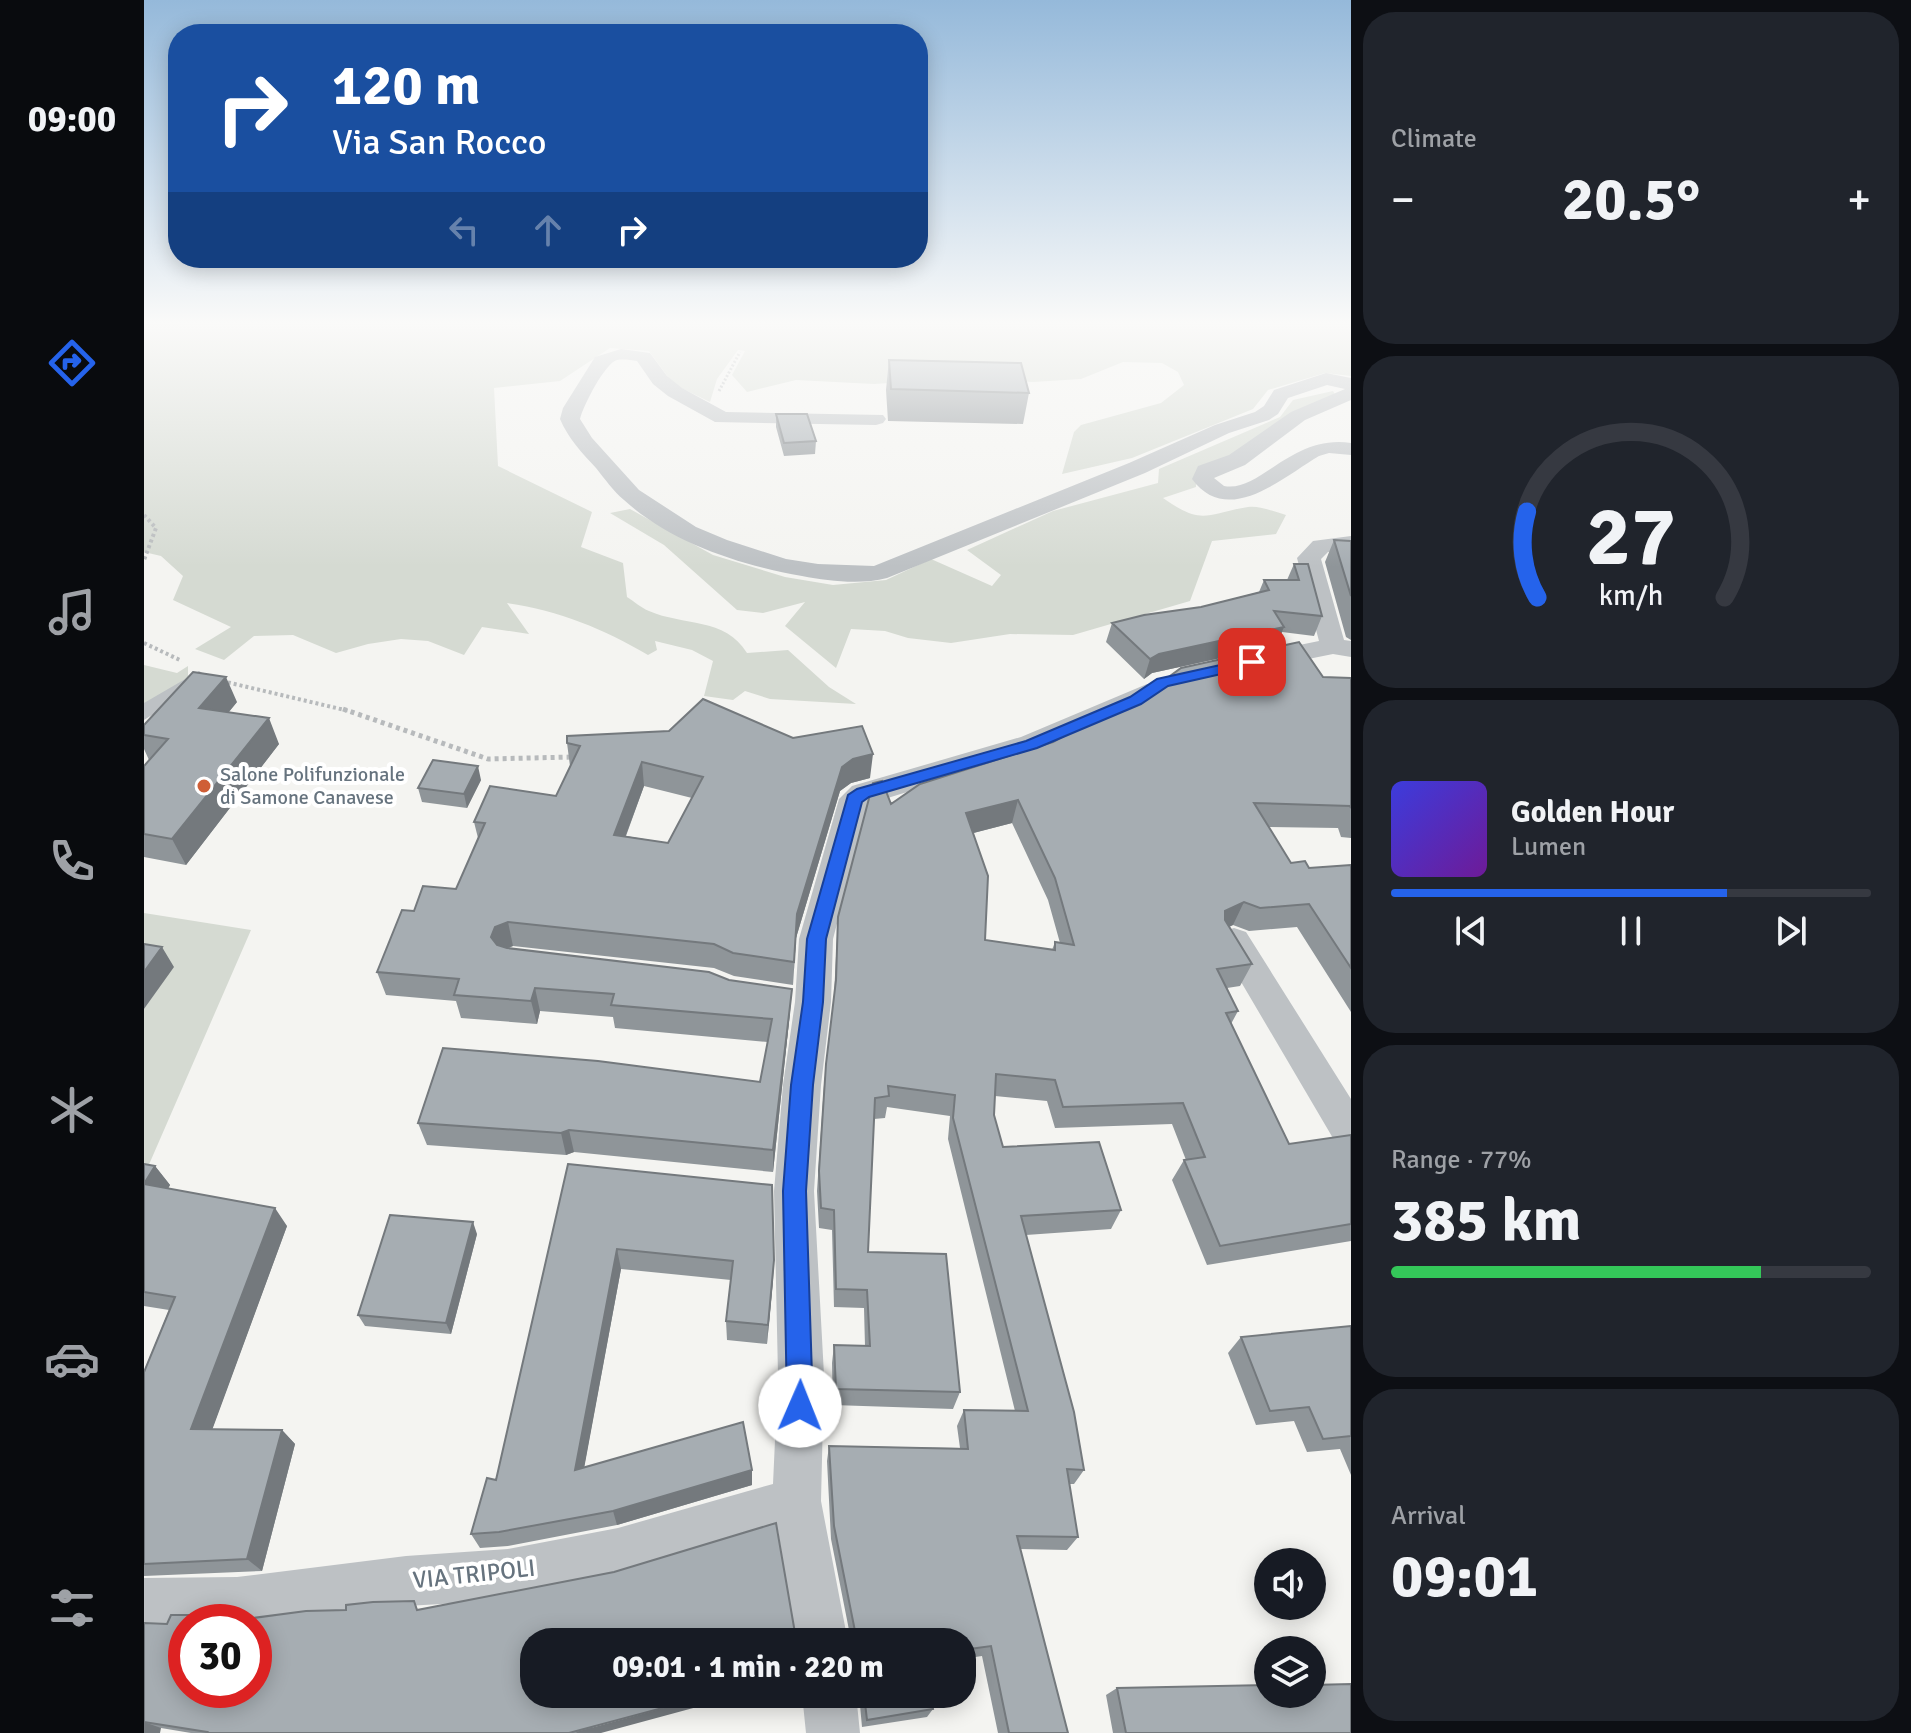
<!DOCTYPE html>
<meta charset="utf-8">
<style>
body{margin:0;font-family:Signika,sans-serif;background:#20242c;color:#f1f3f6;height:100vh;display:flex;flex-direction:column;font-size:30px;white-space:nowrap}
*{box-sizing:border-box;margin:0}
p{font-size:26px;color:#9ea1a6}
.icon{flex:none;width:44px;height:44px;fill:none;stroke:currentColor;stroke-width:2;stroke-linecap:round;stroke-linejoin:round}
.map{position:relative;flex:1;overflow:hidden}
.details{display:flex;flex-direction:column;gap:12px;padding:12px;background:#0d0f14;width:560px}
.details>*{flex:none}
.top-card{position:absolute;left:24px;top:24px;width:760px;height:244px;border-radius:32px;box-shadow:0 4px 20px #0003;background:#1a4fa0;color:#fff;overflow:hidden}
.tools{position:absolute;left:1110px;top:1548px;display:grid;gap:16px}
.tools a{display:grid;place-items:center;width:72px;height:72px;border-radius:50%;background:#171b24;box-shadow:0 4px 20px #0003;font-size:40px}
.speed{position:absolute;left:24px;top:1604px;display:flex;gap:16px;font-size:40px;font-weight:700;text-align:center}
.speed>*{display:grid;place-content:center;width:104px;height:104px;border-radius:50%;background:#171b24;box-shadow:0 4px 20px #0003;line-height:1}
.speed .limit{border:12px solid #d22;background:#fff;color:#111}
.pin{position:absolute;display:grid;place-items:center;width:68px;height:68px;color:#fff;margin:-34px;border-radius:16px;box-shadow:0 4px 12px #0006}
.me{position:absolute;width:88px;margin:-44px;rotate:1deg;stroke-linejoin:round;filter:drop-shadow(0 0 6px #0008)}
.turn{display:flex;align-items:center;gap:28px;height:168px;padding:0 32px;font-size:36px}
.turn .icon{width:104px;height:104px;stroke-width:2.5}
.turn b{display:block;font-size:56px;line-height:68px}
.lanes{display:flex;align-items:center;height:76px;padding:0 32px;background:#0003;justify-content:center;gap:40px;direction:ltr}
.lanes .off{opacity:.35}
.big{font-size:60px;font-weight:700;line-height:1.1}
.details .tile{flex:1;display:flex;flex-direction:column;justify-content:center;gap:12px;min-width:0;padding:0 28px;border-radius:32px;background:#20242c}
.details .dial{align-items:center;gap:0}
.dial svg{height:208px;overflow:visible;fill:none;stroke:#363941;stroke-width:7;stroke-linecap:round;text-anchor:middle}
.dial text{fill:#f1f3f6;stroke:none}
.song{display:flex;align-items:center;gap:24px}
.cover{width:96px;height:96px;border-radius:12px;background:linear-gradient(135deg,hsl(240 70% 55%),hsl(280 70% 35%))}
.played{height:8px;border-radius:4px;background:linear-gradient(90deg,#2563eb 70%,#363941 70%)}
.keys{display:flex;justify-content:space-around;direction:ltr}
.heat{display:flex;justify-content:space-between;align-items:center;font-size:44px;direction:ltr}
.charge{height:12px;border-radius:6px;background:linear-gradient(90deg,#34c759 77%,#363941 0)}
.trip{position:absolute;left:376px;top:1628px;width:456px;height:80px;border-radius:32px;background:#171b24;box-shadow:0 4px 20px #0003;font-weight:700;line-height:80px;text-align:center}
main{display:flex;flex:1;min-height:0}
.dock{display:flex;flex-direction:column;width:144px;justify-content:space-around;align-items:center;background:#090b0e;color:#9ea1a6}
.dock .icon{width:56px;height:56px}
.dock .selected{color:#2563eb}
.dock b{font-size:36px;color:#f1f3f6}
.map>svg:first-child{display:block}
.green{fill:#d5dad2}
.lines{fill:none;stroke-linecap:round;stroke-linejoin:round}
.path-far2{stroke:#b7babc;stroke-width:3;stroke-dasharray:2 2;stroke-linecap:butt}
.path-far1{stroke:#b7babc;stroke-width:4;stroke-dasharray:3 3;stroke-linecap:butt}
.path{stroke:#b7babc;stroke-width:5;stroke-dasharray:4 4;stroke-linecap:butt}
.pedestrian{fill:#bdc1c4;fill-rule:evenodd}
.minor{fill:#bdc1c4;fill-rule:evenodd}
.wall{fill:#8f9599;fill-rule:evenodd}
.shaded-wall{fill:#74797d}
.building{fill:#a6adb2;stroke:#74797d;stroke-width:2;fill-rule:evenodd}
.route{fill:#2563eb;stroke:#184099;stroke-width:2}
.poi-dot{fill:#cf5e36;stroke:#fff;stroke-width:3}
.labels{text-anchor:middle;stroke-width:8;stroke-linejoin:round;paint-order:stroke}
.poi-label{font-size:20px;fill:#66737e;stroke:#fff;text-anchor:start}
.near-street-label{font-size:24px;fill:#66737e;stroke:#fff}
</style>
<main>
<nav class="dock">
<b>09:00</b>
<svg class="icon selected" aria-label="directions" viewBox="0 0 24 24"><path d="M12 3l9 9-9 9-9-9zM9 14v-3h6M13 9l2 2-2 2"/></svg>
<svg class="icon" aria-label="music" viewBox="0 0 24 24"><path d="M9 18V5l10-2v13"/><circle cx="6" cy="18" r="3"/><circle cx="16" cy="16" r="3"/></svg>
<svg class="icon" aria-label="phone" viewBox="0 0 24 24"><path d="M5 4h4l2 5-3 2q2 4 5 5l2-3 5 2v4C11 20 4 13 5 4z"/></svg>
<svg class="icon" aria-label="climate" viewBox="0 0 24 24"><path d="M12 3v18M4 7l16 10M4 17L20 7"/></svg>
<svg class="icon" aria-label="car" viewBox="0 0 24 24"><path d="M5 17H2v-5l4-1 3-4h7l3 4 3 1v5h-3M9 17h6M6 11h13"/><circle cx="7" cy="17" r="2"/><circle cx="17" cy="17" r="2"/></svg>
<svg class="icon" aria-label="filters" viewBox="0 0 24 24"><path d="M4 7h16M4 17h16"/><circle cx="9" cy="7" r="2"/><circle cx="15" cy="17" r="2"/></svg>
</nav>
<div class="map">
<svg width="1207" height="1733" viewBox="0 0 1207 1733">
<rect width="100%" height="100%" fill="#f4f4f1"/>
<path class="green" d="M 0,324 L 1207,324 L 1207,376 L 1181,373 L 1124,390 L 1109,409 L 988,458 L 918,474 L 930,432 L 937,425 L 1017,403 L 1040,385 L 1034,372 L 1018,363 L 979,362 L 937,379 L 889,382 L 822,378 L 730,384 L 652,380 L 603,392 L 588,375 L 601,351 L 594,350 L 573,379 L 566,402 L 529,384 L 505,351 L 466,348 L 416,381 L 350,388 L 354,466 L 448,512 L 437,547 L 479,563 L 483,597 C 490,601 497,608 505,611 C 539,626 581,617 603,653 L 644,650 L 685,687 L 712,704 L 626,699 L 601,691 L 589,700 L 560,696 L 569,661 L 548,650 L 511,641 L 513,650 L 504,655 C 460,629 414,610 363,603 L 385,634 L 338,627 L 320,655 L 284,641 L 257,639 L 224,644 L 192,653 L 149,635 L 110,636 L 80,660 L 51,649 L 87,627 L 29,600 L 39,576 L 17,556 L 0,552 Z
M 1189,391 L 1192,396 L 1082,461 L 1052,471 L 1052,487 L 1019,498 C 1059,526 1061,514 1104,507 C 1115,505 1130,512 1142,515 L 1132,534 L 1068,541 L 1046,601 L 929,635 L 866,634 L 807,643 L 764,638 L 741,631 L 707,629 L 692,668 L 641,626 L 661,602 L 619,613 L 593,610 L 520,545 L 466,513 L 486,509 L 569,555 L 641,577 L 689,585 L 742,580 L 787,559 L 848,586 L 857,575 L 823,550 L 909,511 L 1014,483 L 1015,469 L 1136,417 L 1149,400 Z
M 0,665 L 33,673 L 44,666 L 44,678 L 0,706 Z
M 0,913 L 107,930 L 0,1176 L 0,1009 L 29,967 L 0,962 Z"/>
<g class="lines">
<path class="path-far2" d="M 0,324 L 34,324
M 575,391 L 596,352"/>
<path class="path-far1" d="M 0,515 L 12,528 L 0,560
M 0,643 L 38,661
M 78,681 L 205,711"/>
<path class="path" d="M 199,709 L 344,759 L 428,757"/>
<path class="pedestrian" d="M 55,671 L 65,677 L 62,681 L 0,720 L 0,703 Z"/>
<path class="minor" d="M 477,349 L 506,353 L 523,376 L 538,388 L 582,412 L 739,415 L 742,419 L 739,423 L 732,425 L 571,422 L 524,396 L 509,384 L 493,361 C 487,360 479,359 473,360 C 461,363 439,406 436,419 L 448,438 L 495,490 L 552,527 L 583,540 L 642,559 L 674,564 L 730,566 L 985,463 L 1071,425 L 1111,412 L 1120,406 L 1130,390 L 1182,373 L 1207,378 L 1207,400 L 1161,420 L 1101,465 L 1070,478 L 1080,486 C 1116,493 1147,434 1207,443 L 1207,455 L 1185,453 L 1175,456 C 1139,477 1084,528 1048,479 L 1054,466 L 1085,455 L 1147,412 L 1201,389 L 1183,385 L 1144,398 L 1134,414 L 1125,420 L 1085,433 L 1001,473 L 743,578 C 716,585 685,581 658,576 C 596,565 527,543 480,500 C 469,491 461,479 452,468 C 438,453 424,438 416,419 L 419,408 L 451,357 Z
M 1207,536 L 1207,550 L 1184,552 L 1177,559 L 1200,640 L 1207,641 L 1207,657 L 1189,654 L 1120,668 L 1111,666 L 1107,660 L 1111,654 L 1175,641 L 1153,558 L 1169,541 Z
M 1003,684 L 1013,687 L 1017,693 L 1002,707 L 897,751 L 724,804 L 689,939 L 687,1002 L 677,1085 L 670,1191 L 680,1375 L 677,1501 L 704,1642 L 652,1642 L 634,1531 L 510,1568 L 401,1593 L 350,1601 L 262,1606 L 110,1627 L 110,1622 L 42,1622 L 42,1631 L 0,1630 L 0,1578 L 93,1577 L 262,1556 L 364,1549 L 474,1528 L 629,1484 L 634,1375 L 630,1191 L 639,1085 L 651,1002 L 655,939 L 695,799 L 708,786 L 877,737 Z
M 1090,928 L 1102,932 L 1207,1099 L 1207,1150 L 1193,1145 L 1073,941 L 1078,932 Z
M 658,1694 L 712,1694 L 716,1733 L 662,1733 Z"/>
</g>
<path class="wall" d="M 745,360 L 885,393 L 879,424 L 744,421 L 742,390 Z
M 632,414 L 672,441 L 671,454 L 640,456 L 632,427 Z
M 1190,540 L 1207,541 L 1207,640 L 1202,637 L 1181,562 Z
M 1150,564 L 1178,616 L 1170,636 L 1138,632 L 1132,646 L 1008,673 L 1000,679 L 962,642 L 968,623 L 1057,607 L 1115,592 L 1120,580 L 1143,580 Z
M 1179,677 L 1207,678 L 1207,838 L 1197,837 L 1194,828 L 1124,827 L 1147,863 L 1165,868 L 1207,865 L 1207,1012 L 1153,927 L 1105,931 L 1089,925 L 1085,927 L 1108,964 L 1096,986 L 1083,988 L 1094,1011 L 1087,1024 L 1145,1144 L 1207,1135 L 1207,1241 L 1063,1265 L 1028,1180 L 1040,1160 L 1042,1160 L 1028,1124 L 911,1128 L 903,1101 L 851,1096 L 850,1115 L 859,1147 L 977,1210 L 967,1229 L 882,1235 L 940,1470 L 930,1484 L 925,1484 L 934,1537 L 923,1550 L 876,1549 L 924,1733 L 854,1733 L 838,1656 L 818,1659 L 818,1642 L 694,1642 L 697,1635 L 706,1635 L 687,1539 L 683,1461 L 685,1446 L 816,1448 L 813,1426 L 820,1410 L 871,1411 L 804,1139 L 806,1116 L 743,1107 L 741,1118 L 730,1119 L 724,1252 L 816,1392 L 809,1409 L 689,1405 L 688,1363 L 690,1345 L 721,1346 L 720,1308 L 690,1307 L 688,1230 L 675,1228 L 673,1191 L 680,1085 L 690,995 L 694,917 L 747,804 ZM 868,823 L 904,900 L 916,943 L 911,942 L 908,950 L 841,940 L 829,833 Z
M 93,702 L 85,712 L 135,744 L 42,865 L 0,857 L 0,766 L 5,760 L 0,749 L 0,725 Z
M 423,743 L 726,778 L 707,783 L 696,791 L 652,938 L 649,985 L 590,976 L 570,968 L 369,946 L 363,948 L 646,1012 L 629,1172 L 430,1152 L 422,1155 L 283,1145 L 274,1123 L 616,1082 L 624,1042 L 471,1028 L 469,1017 L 396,1011 L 393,1024 L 317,1018 L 312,1001 L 242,995 L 233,972 L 270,911 L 312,889 L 334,838 L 330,822 L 412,796 L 426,766 ZM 500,786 L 548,798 L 524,843 L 482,836 Z
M 337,780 L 323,808 L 278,802 L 274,788 Z
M 0,1164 L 11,1166 L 26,1185 L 24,1189 L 143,1226 L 68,1429 L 138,1430 L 151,1444 L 118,1571 L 0,1576 L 0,1371 L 25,1310 L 0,1306 Z
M 424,1164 L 629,1280 L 623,1344 L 583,1340 L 582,1321 L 587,1280 L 477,1269 L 440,1467 L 608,1485 L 473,1525 L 364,1546 L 336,1548 L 327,1534 L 352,1480 Z
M 333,1234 L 307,1334 L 221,1326 L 214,1315 Z
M 1207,1326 L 1207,1475 L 1196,1449 L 1163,1452 L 1150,1421 L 1112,1425 L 1084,1353 L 1097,1337 Z
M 278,1609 L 457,1733 L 47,1733 L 17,1728 L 0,1733 L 0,1623 L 23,1624 Z
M 973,1688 L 1207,1733 L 969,1733 L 962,1695 Z
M 715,1694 L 786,1694 L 789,1709 L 783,1717 L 718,1727 Z"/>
<path class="shaded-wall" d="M 1140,627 L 1132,646 L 1008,673 L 1000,679 L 1006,659 L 1015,654 Z
M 82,677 L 93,702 L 67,733 L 55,708 Z
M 125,718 L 135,744 L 42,865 L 28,839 Z
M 729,754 L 726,778 L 707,783 L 696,791 L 652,938 L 649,985 L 653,914 L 698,767 L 709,759 Z
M 498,762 L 500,786 L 473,859 L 470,835 Z
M 334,766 L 337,780 L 323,808 L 320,794 Z
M 874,800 L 868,823 L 818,836 L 822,813 Z
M 1100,902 L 1089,925 L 1070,933 L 1081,911 Z
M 364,922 L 369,946 L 357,951 L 347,937 L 351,927 Z
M 18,947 L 30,967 L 0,1009 L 0,972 Z
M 391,988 L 396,1011 L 393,1024 L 387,1001 Z
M 648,989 L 646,1012 L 629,1172 L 629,1150 Z
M 425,1130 L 430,1152 L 422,1155 L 417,1133 Z
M 11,1166 L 26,1185 L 15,1203 L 0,1185 Z
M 131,1208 L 143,1226 L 63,1444 L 47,1429 Z
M 329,1222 L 333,1234 L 307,1334 L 302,1323 Z
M 473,1249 L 477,1269 L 437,1485 L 431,1470 Z
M 630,1260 L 629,1280 L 623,1344 L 624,1325 Z
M 138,1430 L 151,1444 L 118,1571 L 103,1559 Z
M 608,1470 L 608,1485 L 473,1525 L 469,1511 Z
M 571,1694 L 601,1694 L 457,1733 L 433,1733 L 432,1732 Z
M 0,1722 L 17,1728 L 16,1733 L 0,1733 Z"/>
<path class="building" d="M 745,360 L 877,363 L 885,393 L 747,389 Z
M 632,414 L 663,414 L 672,441 L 640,443 Z
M 1190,540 L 1207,541 L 1207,596 Z
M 1150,564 L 1164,564 L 1178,616 L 1130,611 L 1140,627 L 1015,654 L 1006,659 L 968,623 L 1000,615 L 1057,607 L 1125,590 L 1120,580 L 1155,580 Z
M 1155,642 L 1179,677 L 1207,678 L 1207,808 L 1206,806 L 1110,803 L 1147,863 L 1161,861 L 1165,868 L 1207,865 L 1207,968 L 1165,904 L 1116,908 L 1100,902 L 1081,911 L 1081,920 L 1108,964 L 1073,969 L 1094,1011 L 1082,1013 L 1145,1144 L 1207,1135 L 1207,1224 L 1076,1246 L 1040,1160 L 1061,1157 L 1039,1103 L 919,1107 L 911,1080 L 852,1074 L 850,1115 L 859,1147 L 955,1142 L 977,1210 L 877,1216 L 930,1412 L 940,1470 L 923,1469 L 934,1537 L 873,1536 L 924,1733 L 865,1733 L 847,1646 L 818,1650 L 818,1642 L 697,1642 L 697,1635 L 708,1635 L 711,1631 L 690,1526 L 685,1446 L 824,1449 L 820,1410 L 884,1411 L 809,1118 L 811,1095 L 744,1086 L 745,1096 L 731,1098 L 724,1252 L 802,1254 L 816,1392 L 692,1389 L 690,1345 L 726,1346 L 723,1290 L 692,1289 L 690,1210 L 677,1208 L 675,1171 L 682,1064 L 692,980 L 694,917 L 729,783 L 738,781 L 747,804 L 776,784 L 909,742 L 1011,687 L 1037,668 ZM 874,800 L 911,878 L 930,945 L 911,942 L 911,950 L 841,940 L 844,876 L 822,813 Z
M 49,672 L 82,677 L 55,708 L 125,718 L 28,839 L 0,834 L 0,766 L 24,739 L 0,735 L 0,725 Z
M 559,699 L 649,738 L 718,726 L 729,754 L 709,759 L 698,767 L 653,914 L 650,962 L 589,953 L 570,944 L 364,922 L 351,927 L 347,937 L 353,945 L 363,948 L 565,972 L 585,980 L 648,989 L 629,1150 L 425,1130 L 417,1133 L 274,1123 L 299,1048 L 454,1061 L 616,1082 L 628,1019 L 467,1005 L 470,994 L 391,988 L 387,1001 L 310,995 L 315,979 L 233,972 L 258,910 L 270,911 L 279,886 L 312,889 L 341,823 L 330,822 L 346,786 L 412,796 L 436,746 L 423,743 L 423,736 L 525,731 ZM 498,762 L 559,777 L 524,843 L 470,835 Z
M 289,760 L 334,766 L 320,794 L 274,788 Z
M 0,944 L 18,947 L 0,972 Z
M 0,1164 L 11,1166 L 0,1184 Z
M 424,1164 L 628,1185 L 630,1260 L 624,1325 L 582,1321 L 589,1261 L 473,1249 L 431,1470 L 599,1422 L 608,1470 L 469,1511 L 355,1532 L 327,1534 L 343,1478 L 352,1480 Z
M 0,1184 L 131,1208 L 47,1429 L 138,1430 L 103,1559 L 0,1564 L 0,1372 L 31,1297 L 0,1292 Z
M 246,1215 L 329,1222 L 302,1323 L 214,1315 Z
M 1207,1326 L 1207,1436 L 1179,1439 L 1165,1407 L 1126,1411 L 1097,1337 Z
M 632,1523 L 651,1633 L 661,1636 L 663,1642 L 390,1642 L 390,1694 L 571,1694 L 425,1733 L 62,1733 L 63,1732 L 0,1722 L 0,1623 L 23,1624 L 27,1615 L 91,1615 L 94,1620 L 162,1611 L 202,1610 L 202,1605 L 229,1602 L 270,1601 L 273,1610 L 470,1572 ZM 42,1622 L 110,1622 L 110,1690 L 42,1690 Z
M 1207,1684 L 1207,1733 L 982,1733 L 973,1688 L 1124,1685 L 1124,1694 L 1168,1694 L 1168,1685 Z
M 720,1694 L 786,1694 L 789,1709 L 723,1720 Z"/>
<linearGradient id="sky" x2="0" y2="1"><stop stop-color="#95b9da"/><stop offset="0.57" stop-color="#fafaf9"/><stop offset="1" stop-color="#fafaf9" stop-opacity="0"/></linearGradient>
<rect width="1207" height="567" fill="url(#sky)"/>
<path class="route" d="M 1108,658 L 1113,659 L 1113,666 L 1024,686 L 997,704 L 893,748 L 725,797 L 718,802 L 682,939 L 679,1002 L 669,1085 L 662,1191 L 669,1406 L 665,1415 L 656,1419 L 647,1415 L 643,1406 L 639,1191 L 647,1085 L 659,1002 L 663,939 L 704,795 L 713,789 L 882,741 L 986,697 L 1013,679 Z"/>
<circle class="poi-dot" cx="60" cy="786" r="8"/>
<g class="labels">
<g class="poi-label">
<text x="76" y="781">Salone Polifunzionale<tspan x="76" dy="23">di Samone Canavese</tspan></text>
</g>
<g class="near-street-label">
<text transform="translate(330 1574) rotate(-6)" y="8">VIA TRIPOLI</text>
</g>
</g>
</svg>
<div class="tools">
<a><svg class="icon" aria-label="sound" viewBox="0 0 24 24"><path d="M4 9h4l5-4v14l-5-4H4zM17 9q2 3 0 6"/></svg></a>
<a><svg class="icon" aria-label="layers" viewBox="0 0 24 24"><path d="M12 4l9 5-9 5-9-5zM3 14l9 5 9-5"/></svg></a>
</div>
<div class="speed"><div class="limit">30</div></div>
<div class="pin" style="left:1108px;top:662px;background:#d93025"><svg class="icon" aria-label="arrive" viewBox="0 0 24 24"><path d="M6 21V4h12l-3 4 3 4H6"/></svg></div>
<svg class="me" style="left:656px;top:1406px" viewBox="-20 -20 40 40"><circle r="19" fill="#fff"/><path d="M0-13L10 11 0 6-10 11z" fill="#2563eb"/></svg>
<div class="trip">09:01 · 1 min · 220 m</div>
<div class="top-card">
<div class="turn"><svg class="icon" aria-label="right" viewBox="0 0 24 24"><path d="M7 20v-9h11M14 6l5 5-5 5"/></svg><div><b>120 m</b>Via San Rocco</div></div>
<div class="lanes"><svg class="icon off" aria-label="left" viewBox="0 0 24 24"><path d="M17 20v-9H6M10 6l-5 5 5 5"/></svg><svg class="icon off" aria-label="ahead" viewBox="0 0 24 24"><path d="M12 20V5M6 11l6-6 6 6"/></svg><svg class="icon" aria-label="right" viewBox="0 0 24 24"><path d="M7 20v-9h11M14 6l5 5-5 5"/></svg></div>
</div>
</div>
<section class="details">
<div class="tile"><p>Climate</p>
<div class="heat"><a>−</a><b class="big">20.5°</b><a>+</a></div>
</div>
<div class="tile dial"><svg viewBox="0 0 100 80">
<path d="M14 69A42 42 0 1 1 86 69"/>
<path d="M14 69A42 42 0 0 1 10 36" stroke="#2563eb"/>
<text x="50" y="56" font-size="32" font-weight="700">27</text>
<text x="50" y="72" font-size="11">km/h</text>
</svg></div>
<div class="tile">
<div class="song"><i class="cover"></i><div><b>Golden Hour</b><p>Lumen</p></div></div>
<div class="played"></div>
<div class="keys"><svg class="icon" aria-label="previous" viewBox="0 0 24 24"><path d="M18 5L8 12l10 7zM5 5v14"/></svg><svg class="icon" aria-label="pause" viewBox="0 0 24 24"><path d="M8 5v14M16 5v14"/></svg><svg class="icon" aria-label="next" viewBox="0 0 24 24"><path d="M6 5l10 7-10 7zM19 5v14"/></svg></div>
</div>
<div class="tile"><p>Range · 77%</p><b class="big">385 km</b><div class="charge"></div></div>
<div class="tile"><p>Arrival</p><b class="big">09:01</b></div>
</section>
</main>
